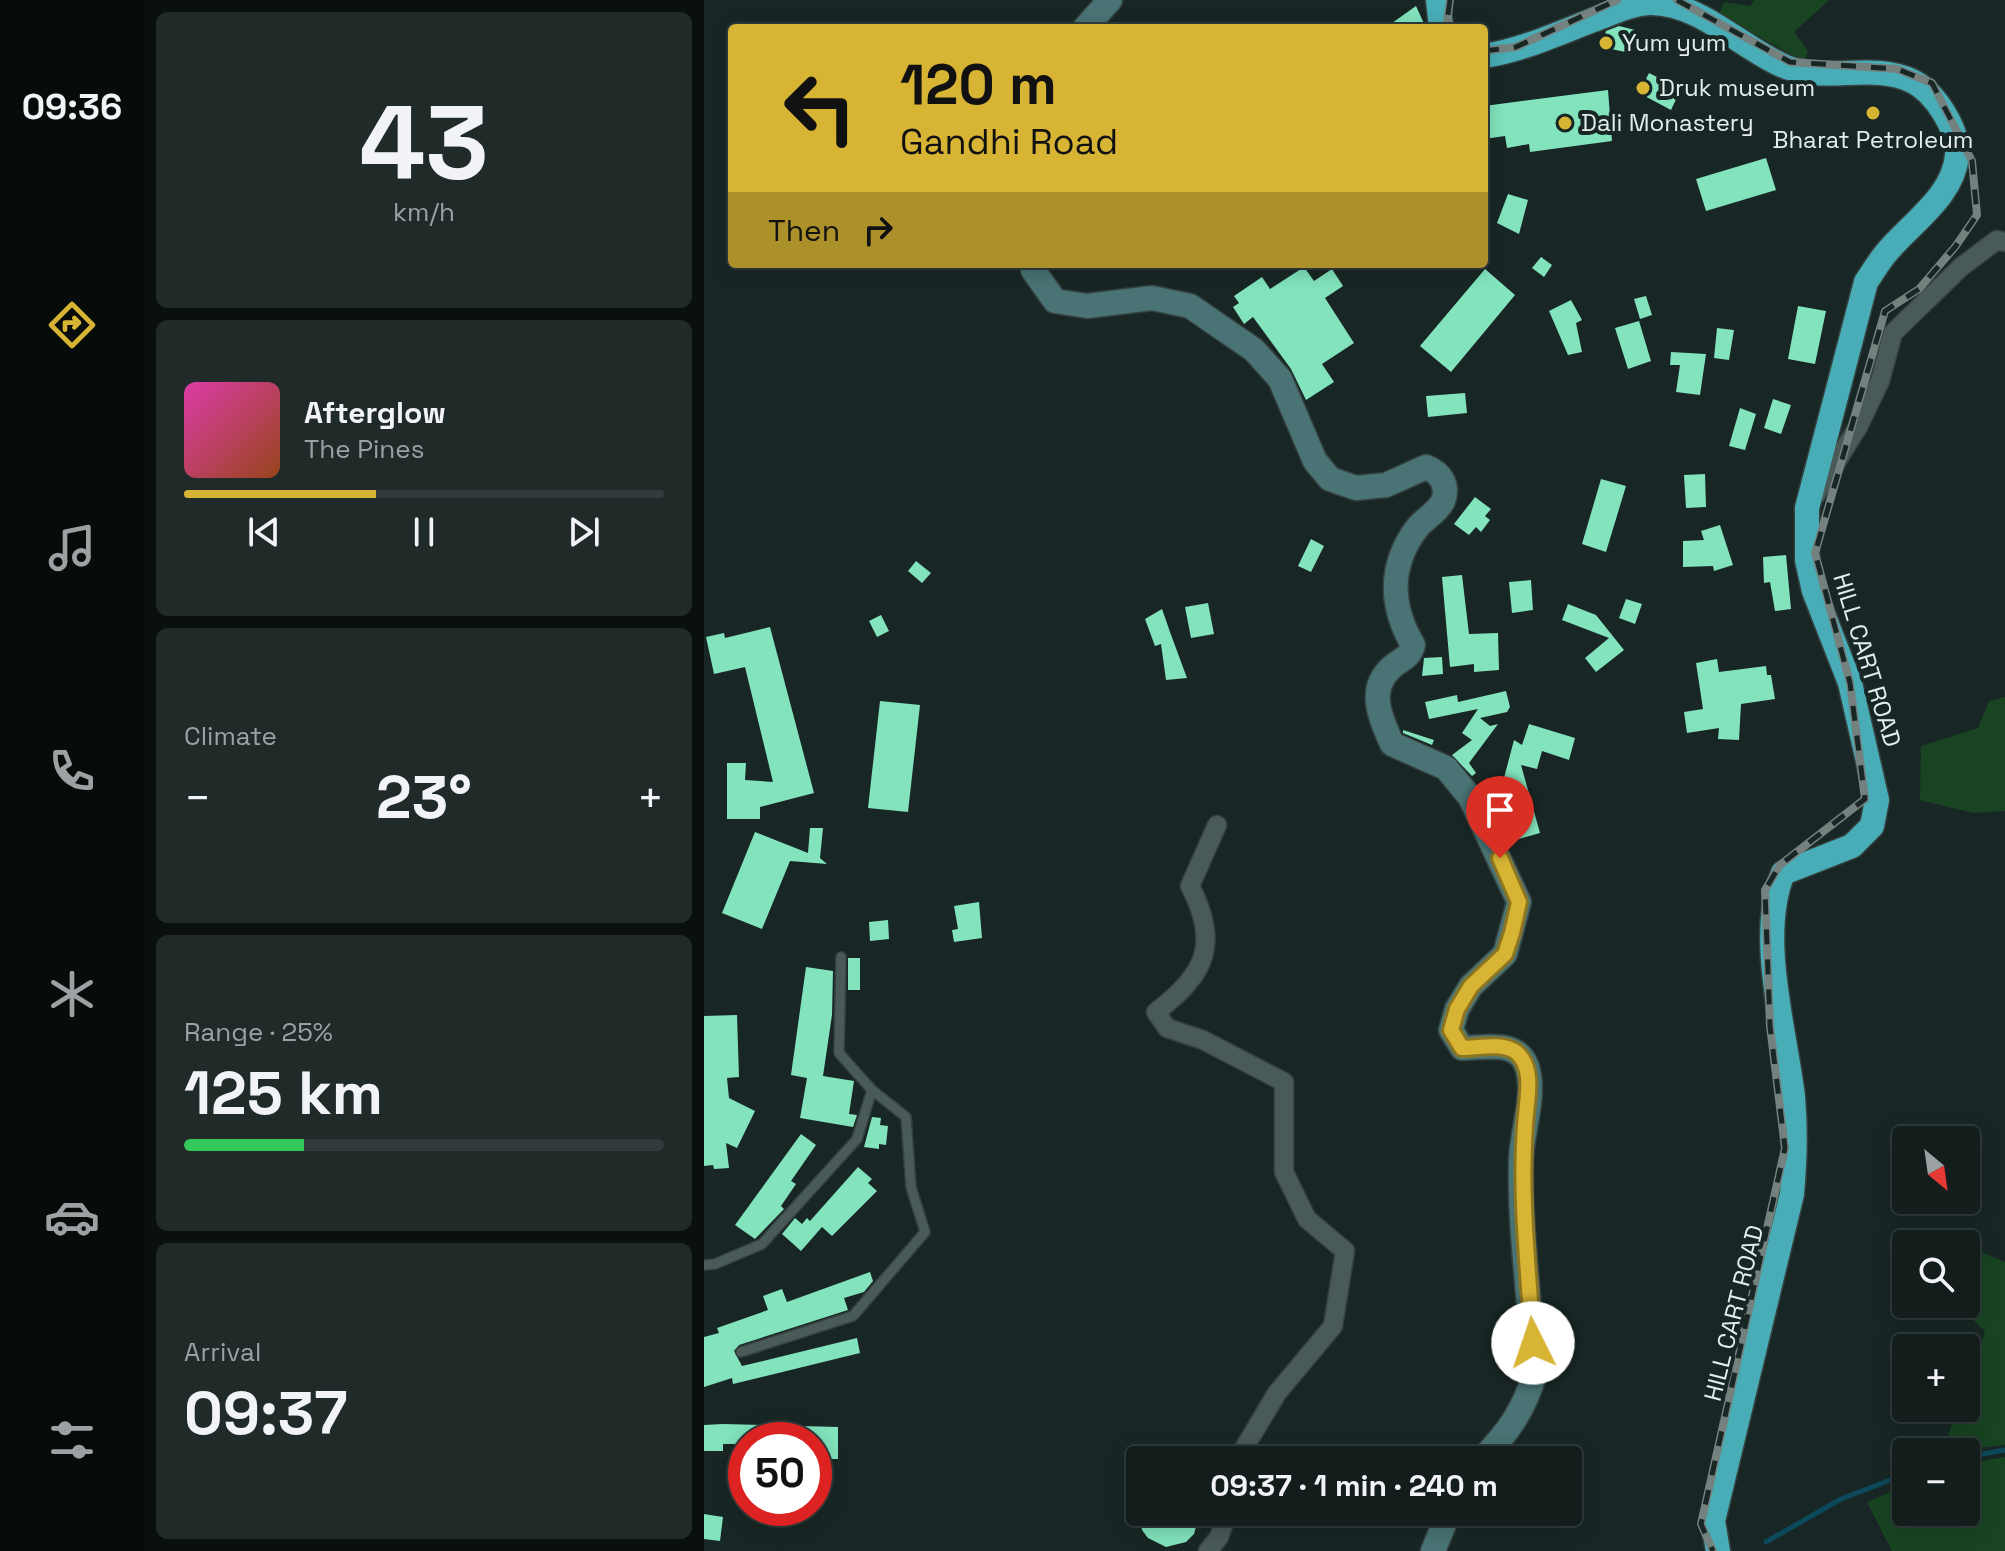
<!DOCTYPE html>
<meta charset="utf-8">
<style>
body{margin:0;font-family:"Space Grotesk",sans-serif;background:#1f2a29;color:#f1f3f6;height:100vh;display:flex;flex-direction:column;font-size:30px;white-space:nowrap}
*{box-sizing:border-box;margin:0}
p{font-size:26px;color:#9ca2a3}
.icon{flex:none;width:44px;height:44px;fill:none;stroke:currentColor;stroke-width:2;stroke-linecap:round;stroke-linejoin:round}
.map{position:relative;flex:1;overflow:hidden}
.side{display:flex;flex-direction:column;gap:12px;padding:12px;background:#0a100f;width:560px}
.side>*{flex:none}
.banner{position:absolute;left:24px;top:24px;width:760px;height:244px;border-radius:8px;box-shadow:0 4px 20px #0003,0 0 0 2px #313b3b;background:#d7b434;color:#111;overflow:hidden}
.needle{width:52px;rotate:151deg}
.fabs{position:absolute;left:1188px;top:1126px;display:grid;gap:16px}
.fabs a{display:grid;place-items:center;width:88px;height:88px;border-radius:8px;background:#121d1c;box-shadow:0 4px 20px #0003,0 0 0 2px #313b3b;font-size:40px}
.speed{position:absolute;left:24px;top:1422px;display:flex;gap:16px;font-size:40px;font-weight:700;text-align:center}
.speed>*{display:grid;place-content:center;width:104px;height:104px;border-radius:50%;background:#121d1c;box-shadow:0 4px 20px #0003,0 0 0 2px #313b3b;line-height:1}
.speed .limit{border:12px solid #d22;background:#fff;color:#111}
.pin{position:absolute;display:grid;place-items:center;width:68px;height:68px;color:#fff;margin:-82px -34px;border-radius:50% 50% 50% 0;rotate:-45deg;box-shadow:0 0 8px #0007}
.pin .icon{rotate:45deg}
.me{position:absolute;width:88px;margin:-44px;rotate:356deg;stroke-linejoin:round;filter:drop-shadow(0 0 6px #0008)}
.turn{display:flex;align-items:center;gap:28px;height:168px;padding:0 40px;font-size:36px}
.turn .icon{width:104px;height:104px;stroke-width:2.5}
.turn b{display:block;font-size:56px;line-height:68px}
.then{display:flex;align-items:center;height:76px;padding:0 40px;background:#0003;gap:16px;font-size:30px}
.big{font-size:60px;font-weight:600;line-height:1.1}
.side .tile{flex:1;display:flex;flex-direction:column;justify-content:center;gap:12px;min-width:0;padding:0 28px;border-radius:12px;background:#1f2a29}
.side .dial{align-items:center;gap:0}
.dial b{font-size:104px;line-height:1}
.song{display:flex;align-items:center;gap:24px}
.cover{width:96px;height:96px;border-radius:12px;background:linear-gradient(135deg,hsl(320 70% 55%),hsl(20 70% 35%))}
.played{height:8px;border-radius:4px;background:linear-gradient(90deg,#d7b434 40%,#313b3b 40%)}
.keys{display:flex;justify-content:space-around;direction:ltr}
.heat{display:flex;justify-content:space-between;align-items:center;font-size:44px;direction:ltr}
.charge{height:12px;border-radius:6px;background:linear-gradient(90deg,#34c759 25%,#313b3b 0)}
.trip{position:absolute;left:422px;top:1446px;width:456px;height:80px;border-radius:8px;background:#121d1c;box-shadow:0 4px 20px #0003,0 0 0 2px #313b3b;font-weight:600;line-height:80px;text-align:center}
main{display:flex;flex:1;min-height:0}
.tabs{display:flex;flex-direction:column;width:144px;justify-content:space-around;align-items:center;background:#070c0b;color:#9ca2a3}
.tabs .icon{width:56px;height:56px}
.tabs .selected{color:#d7b434}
.tabs b{font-size:36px;color:#f1f3f6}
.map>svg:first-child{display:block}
.green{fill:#184422}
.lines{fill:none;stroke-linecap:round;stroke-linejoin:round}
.stream{stroke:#0c4a5b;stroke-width:5}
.building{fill:#82e3bd}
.lane-casing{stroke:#34413f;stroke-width:12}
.street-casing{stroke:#34413f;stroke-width:21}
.secondary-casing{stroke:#34413f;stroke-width:27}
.highway-casing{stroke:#34413f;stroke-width:27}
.lane{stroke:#4a5a58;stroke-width:9}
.street{stroke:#4a5a58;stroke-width:18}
.secondary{stroke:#497374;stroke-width:24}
.highway{stroke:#48adb6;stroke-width:24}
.rail-casing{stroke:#74817f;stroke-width:8}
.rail{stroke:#182725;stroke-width:5;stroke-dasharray:15;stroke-linecap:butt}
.route-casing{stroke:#8c7522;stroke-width:20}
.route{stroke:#d7b434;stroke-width:14}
.poi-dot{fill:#d7b434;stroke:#182725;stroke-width:3}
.labels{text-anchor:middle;stroke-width:8;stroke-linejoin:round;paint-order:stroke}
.poi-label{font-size:24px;fill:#e4edec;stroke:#182725;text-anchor:start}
.street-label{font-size:24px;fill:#e4edec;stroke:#182725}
</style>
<main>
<nav class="tabs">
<b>09:36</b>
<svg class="icon selected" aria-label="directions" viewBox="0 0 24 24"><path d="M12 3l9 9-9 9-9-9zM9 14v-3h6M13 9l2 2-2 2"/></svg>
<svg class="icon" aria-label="music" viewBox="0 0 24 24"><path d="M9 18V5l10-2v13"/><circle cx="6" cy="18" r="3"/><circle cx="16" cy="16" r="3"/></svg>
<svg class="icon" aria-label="phone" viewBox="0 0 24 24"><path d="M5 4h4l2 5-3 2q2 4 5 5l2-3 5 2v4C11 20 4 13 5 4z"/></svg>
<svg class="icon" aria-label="climate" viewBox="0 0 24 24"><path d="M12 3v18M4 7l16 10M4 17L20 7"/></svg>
<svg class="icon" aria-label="car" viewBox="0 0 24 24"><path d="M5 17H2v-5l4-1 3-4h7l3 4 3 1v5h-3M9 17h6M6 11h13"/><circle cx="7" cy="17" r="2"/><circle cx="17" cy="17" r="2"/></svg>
<svg class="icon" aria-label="filters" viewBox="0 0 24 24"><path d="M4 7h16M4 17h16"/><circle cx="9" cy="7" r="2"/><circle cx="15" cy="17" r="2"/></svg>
</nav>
<section class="side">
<div class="tile dial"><b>43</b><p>km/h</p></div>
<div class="tile">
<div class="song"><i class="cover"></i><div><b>Afterglow</b><p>The Pines</p></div></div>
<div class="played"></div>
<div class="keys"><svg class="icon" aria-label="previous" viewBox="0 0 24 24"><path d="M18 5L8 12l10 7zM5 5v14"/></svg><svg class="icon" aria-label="pause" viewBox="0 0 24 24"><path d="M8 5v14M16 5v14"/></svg><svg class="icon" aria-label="next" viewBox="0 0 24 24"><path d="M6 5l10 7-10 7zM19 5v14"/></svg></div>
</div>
<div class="tile"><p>Climate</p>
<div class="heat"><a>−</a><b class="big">23°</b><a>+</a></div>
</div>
<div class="tile"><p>Range · 25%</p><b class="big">125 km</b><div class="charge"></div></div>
<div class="tile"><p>Arrival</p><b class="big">09:37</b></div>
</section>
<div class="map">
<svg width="1301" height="1551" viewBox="0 0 1301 1551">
<rect width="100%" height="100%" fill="#182725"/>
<path class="green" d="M 1050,0 L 1125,0 L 1090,32 L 1104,51 L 1100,61 L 1015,15 L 1020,2 L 1046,6 Z
M 1301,697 L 1301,811 L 1269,813 L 1216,800 L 1217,746 L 1274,728 L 1285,701 Z
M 1262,1246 L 1301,1262 L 1301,1445 L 1238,1452 L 1254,1408 L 1262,1408 L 1262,1385 L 1281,1332 L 1262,1312 Z
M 1301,1457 L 1301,1551 L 1188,1551 L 1163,1502 L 1202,1485 L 1202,1512 L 1262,1512 L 1262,1464 Z"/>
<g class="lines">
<path class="stream" d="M 1262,1457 L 1301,1450
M 1062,1542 L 1137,1499 L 1202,1474"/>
</g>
<path class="building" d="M 712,6 L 722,28 L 681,28 Z
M 915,26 L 931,30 L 926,53 L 898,47 L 902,31 Z
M 945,73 L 977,89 L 967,110 L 935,93 Z
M 904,90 L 908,141 L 826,152 L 825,144 L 803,148 L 801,136 L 780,139 L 780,106 Z
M 1062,158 L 1072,190 L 1002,211 L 992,179 Z
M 804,194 L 824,200 L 815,234 L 793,223 Z
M 837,257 L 848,265 L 840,277 L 828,268 Z
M 600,267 L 610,281 L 628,269 L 639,286 L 621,298 L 650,343 L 618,364 L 630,382 L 602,400 L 587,369 L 549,317 L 540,324 L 529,307 L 535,303 L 530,296 L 558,277 L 566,289 Z
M 781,269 L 811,295 L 747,372 L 716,346 Z
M 942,296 L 948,315 L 936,319 L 930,299 Z
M 867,300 L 878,320 L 872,323 L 878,352 L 864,355 L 845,311 Z
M 1094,306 L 1122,311 L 1111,364 L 1084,359 Z
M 935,321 L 947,361 L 924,369 L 911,328 Z
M 1013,328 L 1030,330 L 1025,360 L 1010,358 Z
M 967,352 L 1002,354 L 996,395 L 972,392 L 976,365 L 966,365 Z
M 761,393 L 763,413 L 724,417 L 722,396 Z
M 1069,399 L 1087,405 L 1077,434 L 1060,428 Z
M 1036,408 L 1052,414 L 1041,450 L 1025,446 Z
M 1001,474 L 1002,507 L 982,508 L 980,475 Z
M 897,479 L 922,486 L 902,552 L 878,544 Z
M 771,497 L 787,509 L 781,516 L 786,520 L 777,532 L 772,527 L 765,535 L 750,524 Z
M 1016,525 L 1029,565 L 1010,571 L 1009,566 L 979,567 L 979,541 L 1000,540 L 997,531 Z
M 607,539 L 620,546 L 607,572 L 594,566 Z
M 1082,555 L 1087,609 L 1071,611 L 1066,582 L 1060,583 L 1059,557 Z
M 212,561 L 227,573 L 218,583 L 204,571 Z
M 758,575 L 765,634 L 794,633 L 795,670 L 770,672 L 770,664 L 746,667 L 738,577 Z
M 827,580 L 829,610 L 808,613 L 805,582 Z
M 922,599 L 938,604 L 931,624 L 915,618 Z
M 504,603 L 510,634 L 487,638 L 481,607 Z
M 864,604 L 892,615 L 920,650 L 892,672 L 881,658 L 905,638 L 858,620 Z
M 458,609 L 466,632 L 483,678 L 462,680 L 457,644 L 451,646 L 441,619 Z
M 177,615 L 185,631 L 173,637 L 165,621 Z
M 66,627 L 110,793 L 56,807 L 56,819 L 23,819 L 23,763 L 42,763 L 41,780 L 69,782 L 41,667 L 10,674 L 2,637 L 20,633 L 21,638 Z
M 738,657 L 739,674 L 718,676 L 720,658 Z
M 1013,659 L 1015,672 L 1062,666 L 1063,675 L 1067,675 L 1071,699 L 1037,704 L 1035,740 L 1014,739 L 1015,728 L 983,733 L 980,712 L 999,709 L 992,663 Z
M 802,691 L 806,707 L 803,712 L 776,718 L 786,726 L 794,724 L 765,763 L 772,773 L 768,776 L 748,755 L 768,740 L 758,733 L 774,709 L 725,719 L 721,702 L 753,695 L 754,702 Z
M 176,701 L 216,705 L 204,812 L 164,808 Z
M 825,724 L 871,738 L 865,760 L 838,751 L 833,769 L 817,765 L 836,833 L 804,842 L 797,823 L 803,821 L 792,780 L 800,778 L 810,740 L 818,745 Z
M 699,730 L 730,740 L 728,745 L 699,733 Z
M 106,828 L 119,828 L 116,858 L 123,864 L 86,861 L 58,929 L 18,913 L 51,832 L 104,853 Z
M 275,902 L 278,938 L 250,942 L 248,930 L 254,929 L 250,906 Z
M 184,920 L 185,939 L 166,941 L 165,922 Z
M 144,958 L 156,958 L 156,990 L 144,990 Z
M 102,967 L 129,971 L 128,1015 L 119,1076 L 150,1081 L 145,1114 L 153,1115 L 149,1127 L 96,1118 L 103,1078 L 87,1075 Z
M 33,1015 L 35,1077 L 23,1078 L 25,1098 L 51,1111 L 33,1148 L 22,1143 L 25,1168 L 10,1169 L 9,1165 L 0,1166 L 0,1016 Z
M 168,1117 L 177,1118 L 176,1125 L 184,1126 L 182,1145 L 175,1144 L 175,1149 L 160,1147 Z
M 97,1134 L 112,1145 L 87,1181 L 92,1184 L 77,1206 L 80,1209 L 51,1239 L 31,1225 Z
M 154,1167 L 168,1179 L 164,1183 L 173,1191 L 128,1236 L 118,1227 L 97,1251 L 78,1234 L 91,1218 L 98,1224 L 103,1218 L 106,1221 Z
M 166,1272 L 169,1281 L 160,1292 L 140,1298 L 144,1310 L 35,1345 L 30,1351 L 38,1366 L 153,1338 L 156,1353 L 29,1384 L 28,1378 L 0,1387 L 0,1337 L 15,1333 L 13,1328 L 64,1310 L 59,1296 L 78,1289 L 83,1302 Z
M 18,1424 L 134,1427 L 134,1459 L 110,1459 L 110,1440 L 42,1440 L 42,1444 L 19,1444 L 19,1451 L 0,1451 L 0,1425 Z
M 436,1512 L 496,1512 L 490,1534 L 482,1542 L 462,1547 L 444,1538 L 438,1530 Z
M 0,1514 L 19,1517 L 16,1541 L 0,1539 Z"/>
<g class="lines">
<g class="lane-casing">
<path id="lane" d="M 0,1265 L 11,1264 L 58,1244 L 153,1139 L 168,1090
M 37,1352 L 149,1316 L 221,1232 L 207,1187 L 202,1117 L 168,1090 L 135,1053 L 137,957"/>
</g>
<g class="street-casing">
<path id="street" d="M 1111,496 L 1154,427 L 1176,381 L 1189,333 L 1257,267 L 1293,240 L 1301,242
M 513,825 L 486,886 C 516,944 502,974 452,1012 L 463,1028 L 499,1040 L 580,1082 L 580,1172 L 603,1219 L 641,1251 L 629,1326 L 573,1393 L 533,1460
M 504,1551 L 515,1537 L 524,1512"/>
</g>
<g class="secondary-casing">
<path id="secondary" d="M 381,28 L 406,0
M 330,264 L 329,270 L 351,301 L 383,306 L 448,298 L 486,306 L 550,350 L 576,379 L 611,461 L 626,479 L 652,488 L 682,485 L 722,467 C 737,473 745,485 739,501 C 734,512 720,519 713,528 C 685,565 686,606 709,645 C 705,659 698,658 688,667 C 663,689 676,717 688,744 L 742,768 L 766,797 L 815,902 L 801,954 L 767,986 L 753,1009 L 747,1030 L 758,1048 C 780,1048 814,1039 823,1067 C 832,1095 818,1130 817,1159 C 815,1225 826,1305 831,1373 C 820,1410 804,1433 777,1460
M 729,1551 L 745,1512"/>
</g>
<g class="highway-casing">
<path id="highway" d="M 734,0 L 737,28
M 780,56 C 818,50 853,34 889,20 C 907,14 928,3 947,3 C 997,3 1038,49 1082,67 C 1122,83 1169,62 1208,81 C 1231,92 1255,130 1253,155 C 1250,196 1207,223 1183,252 C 1175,261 1169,272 1162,282 L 1103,508 L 1103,560 L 1110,591 L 1146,683 L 1173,800 L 1168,826 L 1148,846 L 1079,873 C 1053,937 1081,1029 1089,1097 C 1092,1130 1091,1161 1088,1194 L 1009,1521 L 1014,1551"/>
</g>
<use href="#lane" class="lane"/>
<use href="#street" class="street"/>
<use href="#secondary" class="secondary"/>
<use href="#highway" class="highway"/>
<g class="rail-casing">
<path id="rail" d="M 746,0 L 743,21 L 750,28
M 973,0 L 1086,62 L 1193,69 L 1228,83 L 1268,161 L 1273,215 L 1251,247 L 1215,289 L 1181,311 L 1111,553 L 1146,683 L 1161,799 L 1076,865 L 1061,890 L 1066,1026 L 1081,1148 L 997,1524 L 1009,1551
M 780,51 L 812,47 L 913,0"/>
</g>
<use href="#rail" class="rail"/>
</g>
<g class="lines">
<g class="route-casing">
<path id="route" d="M 796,858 L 815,902 L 808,933 L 801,954 L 767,986 L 753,1009 L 747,1030 L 758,1048 C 774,1048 798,1042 812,1052 C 827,1064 825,1087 823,1104 C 814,1183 824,1263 829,1343"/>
</g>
<use href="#route" class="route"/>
</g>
<g class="poi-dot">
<circle cx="902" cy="43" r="8"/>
<circle cx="939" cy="88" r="8"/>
<circle cx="1169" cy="113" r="8"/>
<circle cx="861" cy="123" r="8"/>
</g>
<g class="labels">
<g class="poi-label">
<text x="918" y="51">Yum yum</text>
<text x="955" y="96">Druk museum</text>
<text x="877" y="131">Dali Monastery</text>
<text x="1169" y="148" text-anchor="middle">Bharat Petroleum</text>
</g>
<g class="street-label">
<text transform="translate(1163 660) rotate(73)" y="8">HILL CART ROAD</text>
<text transform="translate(1030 1313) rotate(-76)" y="8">HILL CART ROAD</text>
</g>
</g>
</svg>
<div class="fabs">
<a><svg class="needle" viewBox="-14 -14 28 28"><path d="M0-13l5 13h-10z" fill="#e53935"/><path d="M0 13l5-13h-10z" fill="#9ca2a3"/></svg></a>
<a><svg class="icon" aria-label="search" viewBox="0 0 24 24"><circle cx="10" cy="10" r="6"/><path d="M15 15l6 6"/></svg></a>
<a>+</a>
<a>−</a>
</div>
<div class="speed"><div class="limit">50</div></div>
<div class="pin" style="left:796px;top:858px;background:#d93025"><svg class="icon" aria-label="arrive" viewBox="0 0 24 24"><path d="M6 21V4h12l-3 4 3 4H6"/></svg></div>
<svg class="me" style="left:829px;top:1343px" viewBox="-20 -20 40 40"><circle r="19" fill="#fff"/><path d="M0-13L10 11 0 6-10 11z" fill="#d7b434"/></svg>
<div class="trip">09:37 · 1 min · 240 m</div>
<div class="banner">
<div class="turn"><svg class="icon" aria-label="left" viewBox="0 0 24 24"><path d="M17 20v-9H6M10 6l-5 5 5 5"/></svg><div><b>120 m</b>Gandhi Road</div></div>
<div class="then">Then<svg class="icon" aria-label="right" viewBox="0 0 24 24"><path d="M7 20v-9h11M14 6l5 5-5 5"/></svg></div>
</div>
</div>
</main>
